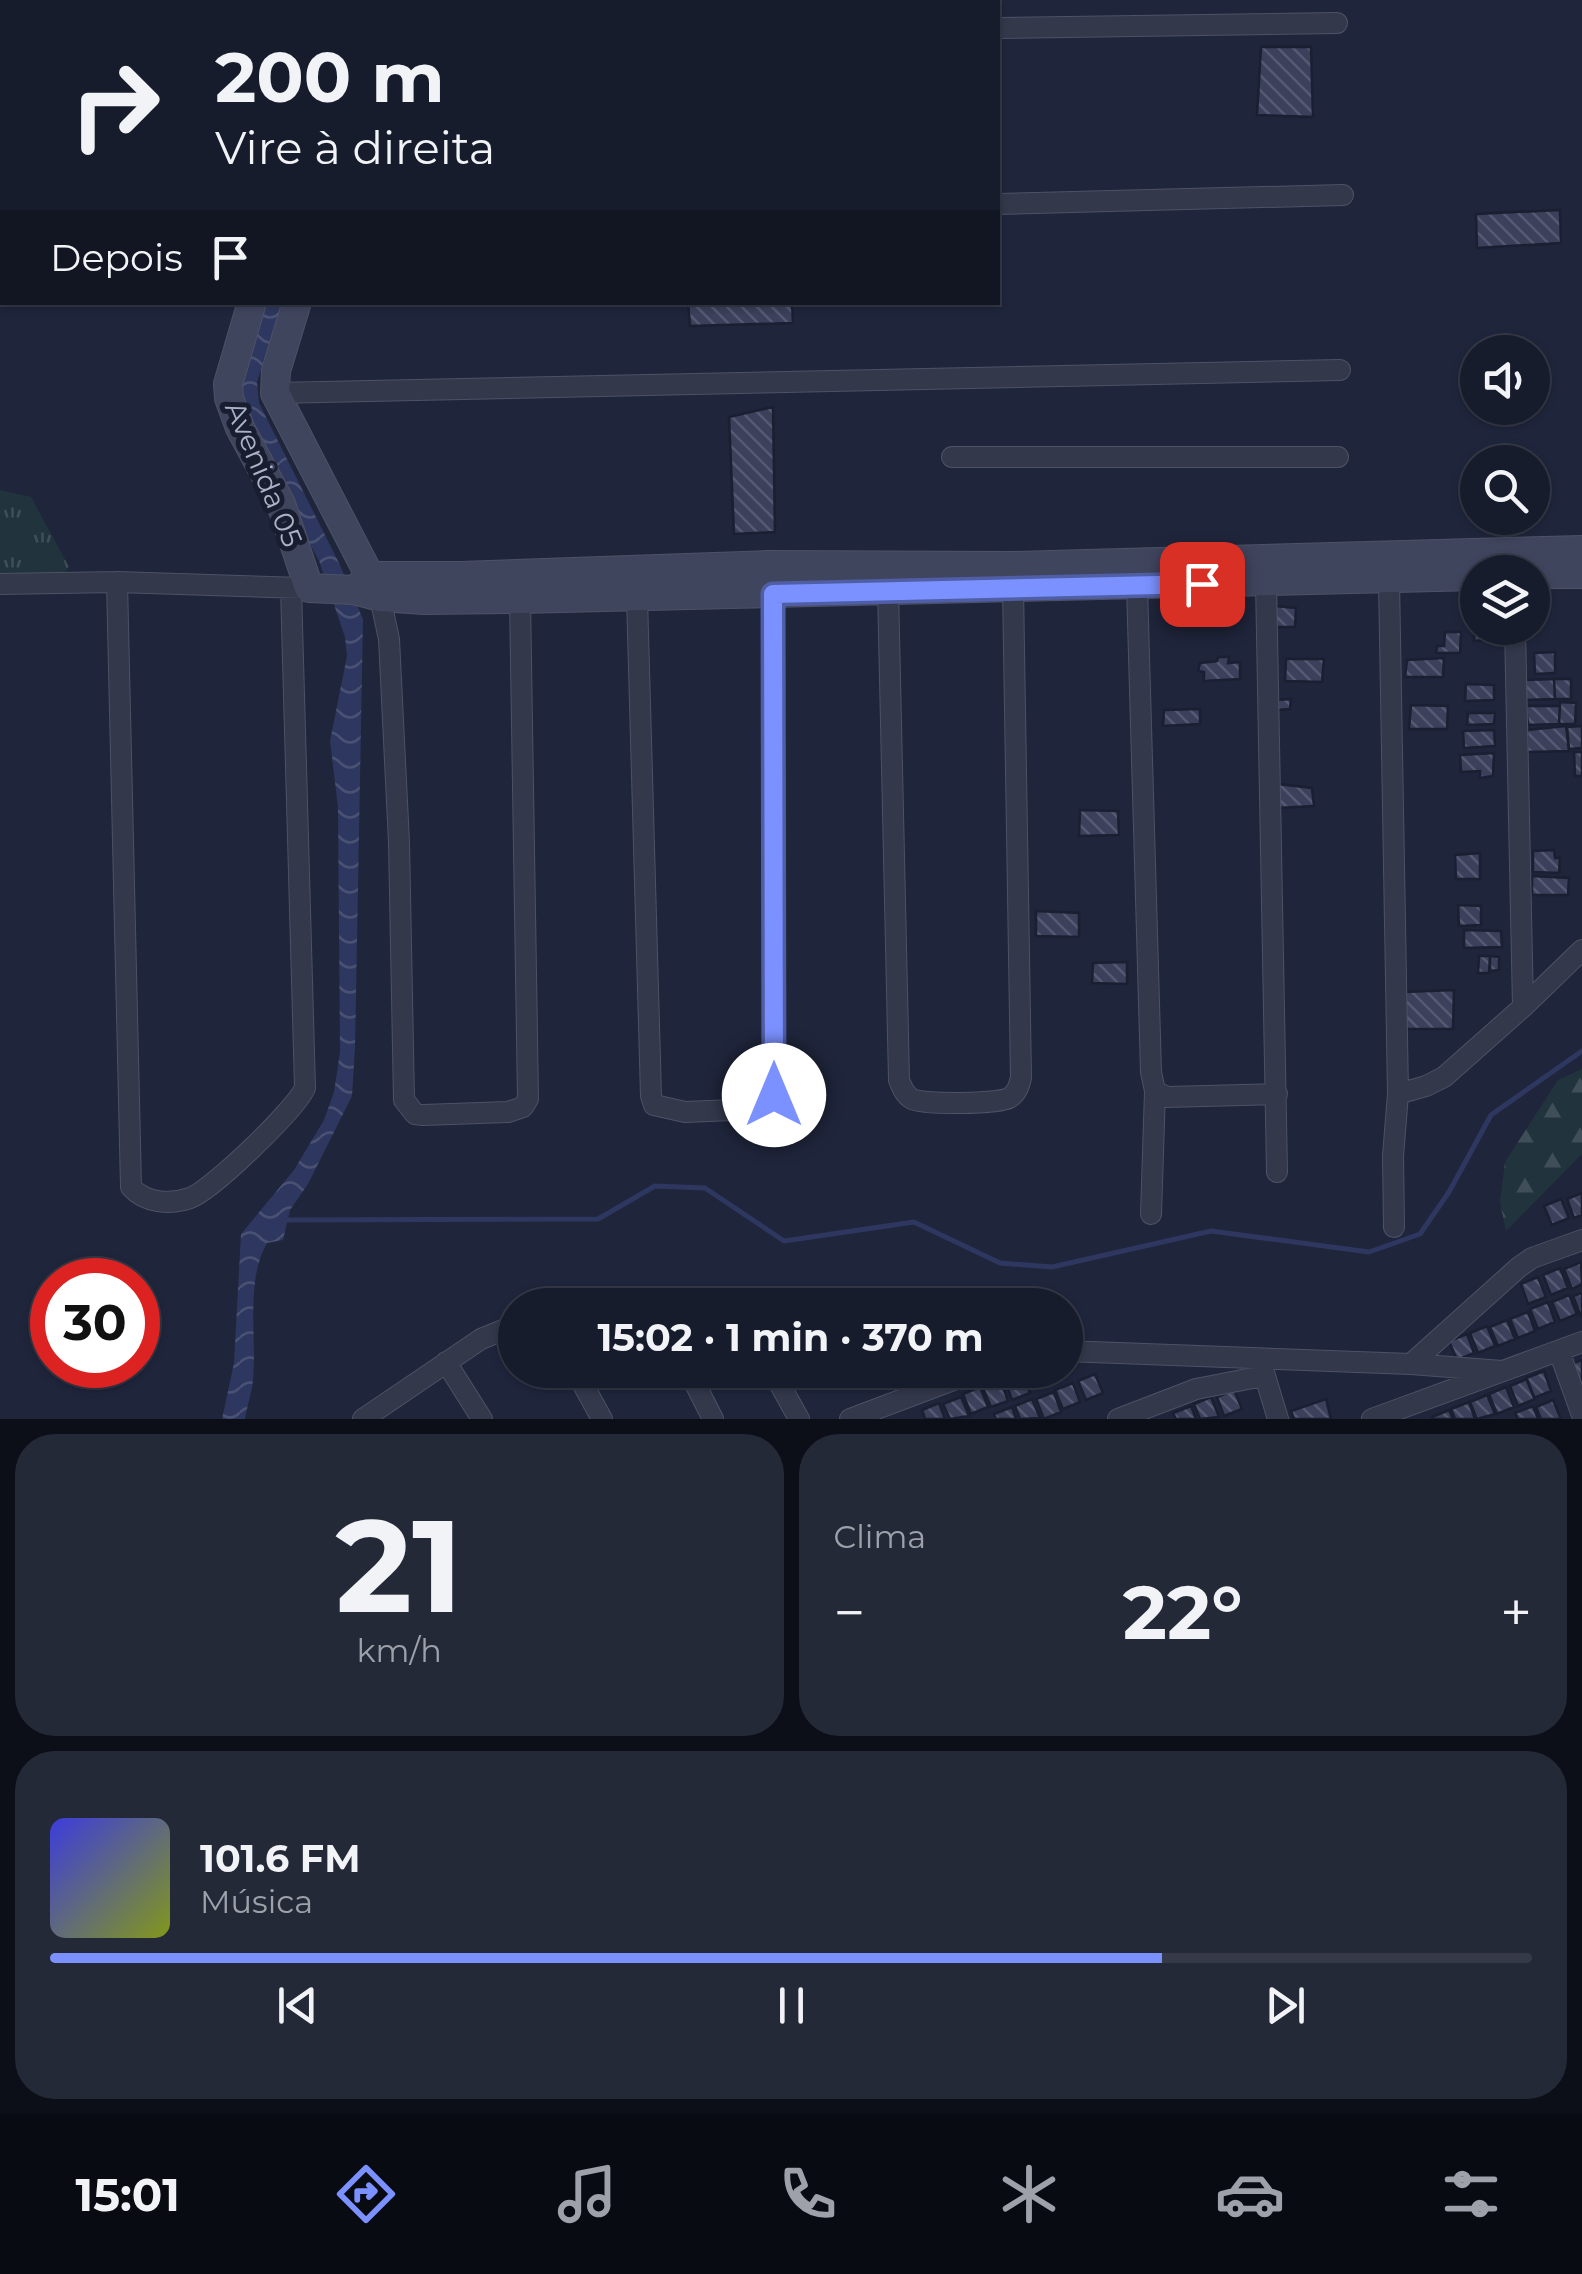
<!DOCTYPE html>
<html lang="pt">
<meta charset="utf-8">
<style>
body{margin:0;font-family:Montserrat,sans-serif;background:#242938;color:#f1f3f6;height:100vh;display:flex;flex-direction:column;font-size:38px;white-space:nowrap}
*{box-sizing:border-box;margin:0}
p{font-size:32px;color:#9ea1a9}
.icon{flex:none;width:55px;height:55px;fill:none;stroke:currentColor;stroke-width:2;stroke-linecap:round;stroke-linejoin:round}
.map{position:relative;height:1419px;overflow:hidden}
.panel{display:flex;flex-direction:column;gap:15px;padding:15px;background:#0d0f18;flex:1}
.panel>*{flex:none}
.hud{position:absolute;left:0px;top:0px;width:1000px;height:305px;box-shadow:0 2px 8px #0004,0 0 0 2px #363a48;background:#171c2c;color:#f1f3f6;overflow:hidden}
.controls{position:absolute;left:1460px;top:335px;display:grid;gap:20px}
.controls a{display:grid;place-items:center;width:90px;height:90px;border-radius:50%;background:#171c2c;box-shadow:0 2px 8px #0004,0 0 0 2px #363a48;font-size:50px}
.speed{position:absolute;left:30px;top:1258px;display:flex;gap:20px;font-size:50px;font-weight:700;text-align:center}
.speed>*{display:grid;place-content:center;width:130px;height:130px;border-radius:50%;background:#171c2c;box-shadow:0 2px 8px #0004,0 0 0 2px #363a48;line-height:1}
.speed .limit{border:15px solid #d22;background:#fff;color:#111}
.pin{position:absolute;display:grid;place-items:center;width:85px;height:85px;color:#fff;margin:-42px;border-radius:20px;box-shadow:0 5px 15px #0006}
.me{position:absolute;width:110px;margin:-55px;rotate:0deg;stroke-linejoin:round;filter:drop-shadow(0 0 8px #0008)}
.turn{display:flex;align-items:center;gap:35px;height:210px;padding:0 50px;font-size:45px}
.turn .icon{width:130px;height:130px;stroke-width:2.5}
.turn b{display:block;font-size:70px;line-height:85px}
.then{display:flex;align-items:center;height:95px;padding:0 50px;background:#0003;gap:20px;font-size:38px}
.big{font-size:75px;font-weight:700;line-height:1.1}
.panel .tile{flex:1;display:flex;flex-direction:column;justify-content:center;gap:15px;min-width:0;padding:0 35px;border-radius:40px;background:#242938}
.panel .dial{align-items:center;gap:0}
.dial b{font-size:130px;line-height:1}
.song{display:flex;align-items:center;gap:30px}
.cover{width:120px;height:120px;border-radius:15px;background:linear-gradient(135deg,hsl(240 70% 55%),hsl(70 70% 35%))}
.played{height:10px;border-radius:5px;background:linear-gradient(90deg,#7b91ff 75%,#363a48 75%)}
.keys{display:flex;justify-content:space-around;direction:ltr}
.heat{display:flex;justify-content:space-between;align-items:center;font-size:55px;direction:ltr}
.panel .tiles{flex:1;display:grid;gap:15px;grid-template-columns:1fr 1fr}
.tile:last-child{grid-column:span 2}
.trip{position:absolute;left:498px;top:1288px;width:585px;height:100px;border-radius:50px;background:#171c2c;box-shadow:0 2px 8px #0004,0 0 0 2px #363a48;font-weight:700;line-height:100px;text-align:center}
.menu{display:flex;height:160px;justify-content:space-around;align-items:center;background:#090b12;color:#9ea1a9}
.menu .icon{width:70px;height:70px}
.menu .on{color:#7b91ff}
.menu b{font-size:45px;color:#f1f3f6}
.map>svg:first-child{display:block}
.grass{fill:url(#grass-tufts)}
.forest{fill:url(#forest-firs)}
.water{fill:url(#water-waves)}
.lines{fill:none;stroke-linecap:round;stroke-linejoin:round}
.stream{stroke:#2e375f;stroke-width:5}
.building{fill:url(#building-back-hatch);stroke:#1a1f32;stroke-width:2.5}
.street-casing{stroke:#4d5266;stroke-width:22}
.secondary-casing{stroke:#4d5266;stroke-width:30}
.street{stroke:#33384b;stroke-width:20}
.secondary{stroke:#40455e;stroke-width:28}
.route-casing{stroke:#505ea6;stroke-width:25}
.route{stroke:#7b91ff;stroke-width:18}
.labels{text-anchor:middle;stroke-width:10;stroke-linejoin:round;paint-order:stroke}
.street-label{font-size:28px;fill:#adb2c7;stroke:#181d2f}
</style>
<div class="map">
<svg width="1582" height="1419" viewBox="0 0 1582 1419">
<defs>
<pattern id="grass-tufts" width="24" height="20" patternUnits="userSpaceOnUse" patternTransform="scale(2.5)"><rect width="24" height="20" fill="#21333c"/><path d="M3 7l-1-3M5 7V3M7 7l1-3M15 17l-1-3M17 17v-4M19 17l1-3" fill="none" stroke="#3f4e57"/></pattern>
<pattern id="forest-firs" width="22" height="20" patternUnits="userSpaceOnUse" patternTransform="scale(2.5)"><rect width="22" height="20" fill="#21333c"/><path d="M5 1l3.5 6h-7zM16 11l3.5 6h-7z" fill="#3f4e57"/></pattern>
<pattern id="water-waves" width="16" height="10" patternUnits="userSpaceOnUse" patternTransform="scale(2.5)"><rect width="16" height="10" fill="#2e375f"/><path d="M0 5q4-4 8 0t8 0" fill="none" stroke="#4a5274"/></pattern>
<pattern id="building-back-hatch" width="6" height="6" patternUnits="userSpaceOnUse" patternTransform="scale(2.5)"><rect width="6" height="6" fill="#3b405b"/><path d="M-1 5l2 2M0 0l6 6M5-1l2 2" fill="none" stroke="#555971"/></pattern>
</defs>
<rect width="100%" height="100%" fill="#1f253b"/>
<path class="grass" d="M 0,490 L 31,497 L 69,567 L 63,574 L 0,574 Z"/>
<path class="forest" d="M 1582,1069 L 1582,1154 L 1506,1231 L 1500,1202 L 1505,1162 L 1558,1080 Z"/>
<path class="water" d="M 265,303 L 282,303 L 257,382 L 259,403 L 339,563 L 363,619 L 355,1048 L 352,1096 L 308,1184 L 290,1210 L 283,1240 L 267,1243 C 245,1282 257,1336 253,1379 C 252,1393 247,1406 245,1419 L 222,1419 L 234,1363 L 241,1234 L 294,1170 L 324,1120 L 334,1092 L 340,1052 L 338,807 L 330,741 L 347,656 L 345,637 L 319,561 L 266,461 L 237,392 Z"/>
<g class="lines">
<path class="stream" d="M 282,1220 L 598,1219 L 655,1186 L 705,1188 L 784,1241 L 914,1222 L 1000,1263 L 1052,1267 L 1211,1231 L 1369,1252 L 1420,1234 L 1449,1192 L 1491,1115 L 1582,1051"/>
</g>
<path class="building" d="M 711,0 L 762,0 L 762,2 L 711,2 Z
M 1261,47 L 1311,47 L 1313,117 L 1257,115 Z
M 1560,210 L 1561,243 L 1477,248 L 1476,214 Z
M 688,302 L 792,302 L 793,323 L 690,326 Z
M 773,407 L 775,532 L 734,534 L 729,417 Z
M 1275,606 L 1296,608 L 1295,627 L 1275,627 Z
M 1476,606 L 1478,628 L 1493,628 L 1493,639 L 1474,641 Z
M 1445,632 L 1461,632 L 1460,653 L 1436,653 L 1437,646 L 1444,646 Z
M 1555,652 L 1555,673 L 1535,674 L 1534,653 Z
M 1218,657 L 1229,657 L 1228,663 L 1240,662 L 1240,679 L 1204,681 L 1204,672 L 1198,671 L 1200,663 L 1217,661 Z
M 1444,658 L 1443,677 L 1405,677 L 1407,660 Z
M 1286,659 L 1324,659 L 1322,682 L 1285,681 Z
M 1554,679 L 1555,699 L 1524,700 L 1523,680 Z
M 1554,679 L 1571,679 L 1571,699 L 1555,699 Z
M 1466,684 L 1494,685 L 1494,700 L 1465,701 Z
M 1291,699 L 1290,709 L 1276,710 L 1276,700 Z
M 1560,702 L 1576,703 L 1575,724 L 1559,724 Z
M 1411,705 L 1448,706 L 1447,729 L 1409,729 Z
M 1526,706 L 1560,706 L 1559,724 L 1528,725 Z
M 1200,709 L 1200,724 L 1163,726 L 1164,710 Z
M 1468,713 L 1495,713 L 1494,724 L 1467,725 Z
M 1566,726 L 1569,751 L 1527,752 L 1527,730 Z
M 1582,726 L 1582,748 L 1569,749 L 1567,727 Z
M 1494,730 L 1495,746 L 1464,748 L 1463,731 Z
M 1574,752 L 1582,752 L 1582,776 L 1575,776 Z
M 1494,753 L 1493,776 L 1480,778 L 1480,771 L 1461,772 L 1460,755 Z
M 1278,784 L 1312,788 L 1314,806 L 1278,808 Z
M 1080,810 L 1118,811 L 1119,835 L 1079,836 Z
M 1554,850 L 1555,858 L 1560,858 L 1559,873 L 1533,872 L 1533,851 Z
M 1480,853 L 1480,879 L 1456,879 L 1455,855 Z
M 1532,876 L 1569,878 L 1568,895 L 1532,895 Z
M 1458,905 L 1481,906 L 1481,925 L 1459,926 Z
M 1036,911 L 1079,913 L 1079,937 L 1036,936 Z
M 1464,930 L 1501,931 L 1502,947 L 1464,948 Z
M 1479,956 L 1490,956 L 1489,973 L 1478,973 Z
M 1490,956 L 1499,957 L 1499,970 L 1490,971 Z
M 1127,962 L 1127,984 L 1092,983 L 1093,963 Z
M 1454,990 L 1453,1029 L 1404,1029 L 1404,992 Z
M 1582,1193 L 1582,1215 L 1574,1218 L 1567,1199 Z
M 1561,1199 L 1569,1218 L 1552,1225 L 1544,1206 Z
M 1581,1262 L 1582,1284 L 1572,1289 L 1564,1269 Z
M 1560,1268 L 1568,1288 L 1551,1295 L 1543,1275 Z
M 1538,1277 L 1546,1297 L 1528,1304 L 1521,1284 Z
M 1582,1293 L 1582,1315 L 1581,1316 L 1573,1296 Z
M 1569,1295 L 1577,1314 L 1560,1321 L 1552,1302 Z
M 1548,1302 L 1555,1322 L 1538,1329 L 1530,1309 Z
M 1528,1312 L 1535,1331 L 1518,1338 L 1510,1319 Z
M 1507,1320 L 1515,1339 L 1498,1346 L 1490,1327 Z
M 1487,1326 L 1495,1346 L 1478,1353 L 1470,1333 Z
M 1467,1334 L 1474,1353 L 1457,1360 L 1449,1341 Z
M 1582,1360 L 1582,1382 L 1574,1386 L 1566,1366 Z
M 1544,1371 L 1551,1391 L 1534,1398 L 1526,1378 Z
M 1022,1373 L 1030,1393 L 1012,1400 L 1005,1380 Z
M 1095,1374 L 1103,1393 L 1086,1400 L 1078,1381 Z
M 1527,1379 L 1535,1399 L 1518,1406 L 1510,1386 Z
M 1001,1381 L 1008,1401 L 991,1407 L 983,1388 Z
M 1073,1383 L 1080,1402 L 1063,1409 L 1055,1390 Z
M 980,1387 L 988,1407 L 971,1414 L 963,1394 Z
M 1506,1387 L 1514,1407 L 1497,1414 L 1489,1394 Z
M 1234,1390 L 1242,1409 L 1224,1416 L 1217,1397 Z
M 1054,1392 L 1061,1412 L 1044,1419 L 1036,1399 Z
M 1487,1395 L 1495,1414 L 1477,1419 L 1470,1402 Z
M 961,1397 L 969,1416 L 950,1419 L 943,1404 Z
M 1211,1397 L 1219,1417 L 1200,1419 L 1194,1404 Z
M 1032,1399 L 1040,1418 L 1020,1419 L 1015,1406 Z
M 1326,1399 L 1331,1419 L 1294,1419 L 1291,1411 Z
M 1553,1400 L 1561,1419 L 1541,1419 L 1536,1407 Z
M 1469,1402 L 1475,1419 L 1455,1419 L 1451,1409 Z
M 939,1403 L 945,1419 L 925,1419 L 922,1410 Z
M 1191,1406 L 1196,1419 L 1176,1419 L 1173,1413 Z
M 1533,1406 L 1538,1419 L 1518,1419 L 1515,1413 Z
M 1012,1407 L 1016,1419 L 996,1419 L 994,1414 Z
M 1449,1410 L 1453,1419 L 1433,1419 L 1432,1417 Z"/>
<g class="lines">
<g class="street-casing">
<path id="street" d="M 998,28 L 1337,23
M 0,48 L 2,49
M 998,204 L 1343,195
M 275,393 L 1340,370
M 952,457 L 1338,457
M 1389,580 L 1398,1094 L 1393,1156 L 1394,1227
M 1266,581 L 1277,1172
M 117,582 L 131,1187 C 145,1203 170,1205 190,1198 C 212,1190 295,1110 305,1088 L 291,588
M 0,584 L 117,582 L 302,588
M 1137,586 L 1151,1072 L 1155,1091 L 1167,1097 L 1277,1094
M 888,589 L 899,1080 C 902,1088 905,1095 912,1099 C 924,1105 998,1104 1009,1098 C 1017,1093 1019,1086 1021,1078 L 1013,587
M 380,597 L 389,639 L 399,842 L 404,1100 L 415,1114 L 423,1115 L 508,1112 L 523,1107 L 528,1099 L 520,599
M 637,597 L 651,1096 L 654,1105 L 685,1112 L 756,1109 L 766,1104 L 774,1095 L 773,593
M 1523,1007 L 1582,950
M 1398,1094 L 1426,1086 L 1444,1077 L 1523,1007 L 1515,628
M 1151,1214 L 1155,1091
M 1065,1351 L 1411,1364 L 1502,1371
M 1559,1351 L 1582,1415
M 446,1362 L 482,1419
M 1411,1364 L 1519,1267 L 1532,1258 L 1582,1240
M 1262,1366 L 1278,1419
M 575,1370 L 602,1419
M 688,1370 L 713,1419
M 772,1370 L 799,1419
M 363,1419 L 481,1339 L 515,1325
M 850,1419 L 980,1370
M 1118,1419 L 1196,1389 L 1263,1376
M 1372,1419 L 1582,1342"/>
</g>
<g class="secondary-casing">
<path id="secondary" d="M 331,0 L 331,2
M 372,0 L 372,2
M 252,302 L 228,384 L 229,398 L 240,428 L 281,504 L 309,588 L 354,590 L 380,597 L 424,600 L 520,599 L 1478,576
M 297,302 L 276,371 L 275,393 L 378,592
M 1532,574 L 1582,574
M 354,590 L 372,576 L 461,576 L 768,565 L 1012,566 L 1582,550"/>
</g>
<use href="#street" class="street"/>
<use href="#secondary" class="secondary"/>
</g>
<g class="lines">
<g class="route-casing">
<path id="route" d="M 774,1095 L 773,594 L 1202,584"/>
</g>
<use href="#route" class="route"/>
</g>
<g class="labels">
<g class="street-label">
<text transform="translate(264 474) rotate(67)" y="10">Avenida 05</text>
</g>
</g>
</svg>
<div class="controls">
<a><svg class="icon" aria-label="sound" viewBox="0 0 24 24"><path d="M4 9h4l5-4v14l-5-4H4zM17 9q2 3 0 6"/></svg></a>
<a><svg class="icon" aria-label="search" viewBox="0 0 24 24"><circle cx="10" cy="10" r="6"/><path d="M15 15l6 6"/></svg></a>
<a><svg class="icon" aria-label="layers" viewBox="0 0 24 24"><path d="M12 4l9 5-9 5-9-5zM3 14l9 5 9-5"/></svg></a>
</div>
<div class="speed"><div class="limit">30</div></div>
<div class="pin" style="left:1202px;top:584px;background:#d93025"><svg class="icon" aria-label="arrive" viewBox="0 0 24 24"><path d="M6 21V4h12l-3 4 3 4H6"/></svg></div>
<svg class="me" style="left:774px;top:1095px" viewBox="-20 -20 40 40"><circle r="19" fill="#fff"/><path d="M0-13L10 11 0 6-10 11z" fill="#7b91ff"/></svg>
<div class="trip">15:02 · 1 min · 370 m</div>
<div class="hud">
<div class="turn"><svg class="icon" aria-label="right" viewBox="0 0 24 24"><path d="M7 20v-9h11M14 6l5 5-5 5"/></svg><div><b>200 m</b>Vire à direita</div></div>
<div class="then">Depois<svg class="icon" aria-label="arrive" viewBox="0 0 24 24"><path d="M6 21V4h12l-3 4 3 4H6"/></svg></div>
</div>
</div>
<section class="panel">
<div class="tiles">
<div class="tile dial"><b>21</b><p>km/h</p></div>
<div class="tile"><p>Clima</p>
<div class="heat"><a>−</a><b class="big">22°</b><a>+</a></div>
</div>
<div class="tile">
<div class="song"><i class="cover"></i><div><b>101.6 FM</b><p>Música</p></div></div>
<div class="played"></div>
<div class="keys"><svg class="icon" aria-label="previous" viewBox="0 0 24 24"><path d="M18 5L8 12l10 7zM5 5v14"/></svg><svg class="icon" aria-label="pause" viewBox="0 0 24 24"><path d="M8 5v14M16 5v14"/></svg><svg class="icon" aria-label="next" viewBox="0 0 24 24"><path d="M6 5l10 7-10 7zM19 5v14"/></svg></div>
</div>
</div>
</section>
<nav class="menu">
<b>15:01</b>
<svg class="icon on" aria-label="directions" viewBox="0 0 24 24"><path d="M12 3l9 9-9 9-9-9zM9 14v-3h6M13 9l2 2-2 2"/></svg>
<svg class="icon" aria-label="music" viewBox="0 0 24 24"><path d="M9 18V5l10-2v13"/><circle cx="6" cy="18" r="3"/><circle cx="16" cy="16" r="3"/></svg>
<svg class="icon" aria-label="phone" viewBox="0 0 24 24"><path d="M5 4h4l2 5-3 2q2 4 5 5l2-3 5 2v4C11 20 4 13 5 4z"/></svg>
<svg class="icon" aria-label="climate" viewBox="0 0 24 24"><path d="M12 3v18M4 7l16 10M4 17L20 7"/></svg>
<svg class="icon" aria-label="car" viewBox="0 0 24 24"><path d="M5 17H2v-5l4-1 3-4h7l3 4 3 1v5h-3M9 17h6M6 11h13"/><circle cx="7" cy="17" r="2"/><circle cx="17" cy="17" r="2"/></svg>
<svg class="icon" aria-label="filters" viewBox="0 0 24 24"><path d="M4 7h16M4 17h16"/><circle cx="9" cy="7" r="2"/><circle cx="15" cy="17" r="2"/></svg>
</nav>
